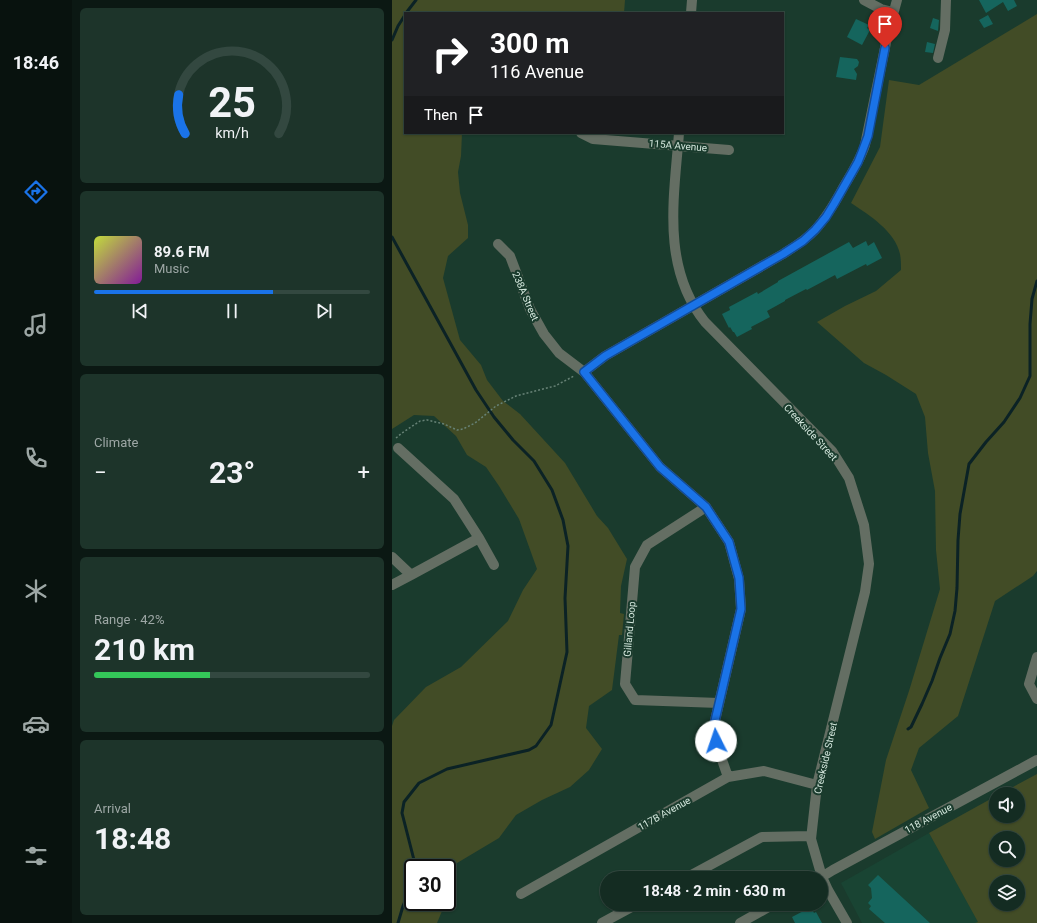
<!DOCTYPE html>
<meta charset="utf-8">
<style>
body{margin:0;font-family:Roboto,sans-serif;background:#1d342a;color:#f1f3f6;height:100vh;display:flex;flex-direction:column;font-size:15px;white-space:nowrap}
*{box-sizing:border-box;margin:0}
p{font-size:13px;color:#9da7a5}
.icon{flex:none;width:22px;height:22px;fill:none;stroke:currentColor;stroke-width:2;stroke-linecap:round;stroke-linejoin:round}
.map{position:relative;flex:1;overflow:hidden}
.drawer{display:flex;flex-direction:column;gap:8px;padding:8px;background:#0b1813;width:320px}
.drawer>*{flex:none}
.hud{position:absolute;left:12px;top:12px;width:380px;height:122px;border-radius:0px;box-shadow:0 1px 3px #0004,0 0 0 1px #334840;background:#202124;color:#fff;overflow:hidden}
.fabs{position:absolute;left:597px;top:787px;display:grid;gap:8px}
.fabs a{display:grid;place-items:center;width:36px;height:36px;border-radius:50%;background:#142c22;box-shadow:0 1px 3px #0004,0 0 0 1px #334840;font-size:20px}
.speed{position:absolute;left:12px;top:859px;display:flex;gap:8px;font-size:20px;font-weight:700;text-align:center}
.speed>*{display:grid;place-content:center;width:52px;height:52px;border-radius:50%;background:#142c22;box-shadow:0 1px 3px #0004,0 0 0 1px #334840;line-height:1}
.speed .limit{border:2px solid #111;border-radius:6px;background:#fff;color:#111}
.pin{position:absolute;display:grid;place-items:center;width:34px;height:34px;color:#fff;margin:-41px -17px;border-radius:50% 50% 50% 0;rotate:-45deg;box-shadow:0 0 4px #0007}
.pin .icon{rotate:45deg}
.me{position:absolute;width:44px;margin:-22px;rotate:356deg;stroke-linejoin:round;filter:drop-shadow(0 0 3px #0008)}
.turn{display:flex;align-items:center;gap:14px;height:84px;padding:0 20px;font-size:18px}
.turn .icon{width:52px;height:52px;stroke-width:2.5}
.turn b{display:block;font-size:28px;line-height:34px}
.then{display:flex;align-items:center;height:38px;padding:0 20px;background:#0003;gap:8px;font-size:15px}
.big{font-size:30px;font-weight:700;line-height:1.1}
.drawer .card{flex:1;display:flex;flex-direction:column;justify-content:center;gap:6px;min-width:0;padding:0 14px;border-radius:6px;background:#1d342a}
.drawer .dial{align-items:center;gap:0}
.dial svg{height:104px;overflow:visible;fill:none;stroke:#334840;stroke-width:7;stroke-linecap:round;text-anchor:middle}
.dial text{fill:#f1f3f6;stroke:none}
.song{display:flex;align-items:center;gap:12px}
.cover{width:48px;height:48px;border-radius:6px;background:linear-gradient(135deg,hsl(70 70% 55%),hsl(290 70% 35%))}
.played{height:4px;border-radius:2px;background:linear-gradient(90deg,#1a73e8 65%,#334840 65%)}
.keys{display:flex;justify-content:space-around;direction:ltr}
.heat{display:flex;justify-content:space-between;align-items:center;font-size:22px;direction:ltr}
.charge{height:6px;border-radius:3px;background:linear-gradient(90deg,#34c759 42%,#334840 0)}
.trip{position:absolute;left:208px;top:871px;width:228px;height:40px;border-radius:20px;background:#142c22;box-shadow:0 1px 3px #0004,0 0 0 1px #334840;font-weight:700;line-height:40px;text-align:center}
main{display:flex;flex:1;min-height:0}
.menu{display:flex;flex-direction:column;width:72px;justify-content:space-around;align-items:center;background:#08120e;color:#9da7a5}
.menu .icon{width:28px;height:28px}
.menu .active{color:#1a73e8}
.menu b{font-size:18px;color:#f1f3f6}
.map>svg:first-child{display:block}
.built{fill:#194433}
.green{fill:#424c26;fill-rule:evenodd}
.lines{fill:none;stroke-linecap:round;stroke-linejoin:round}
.stream{stroke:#0b2225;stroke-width:3}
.building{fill:#15655d}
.path{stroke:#678276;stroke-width:1.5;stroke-dasharray:2 2;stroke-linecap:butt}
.minor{stroke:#646e63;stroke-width:10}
.route-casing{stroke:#114b97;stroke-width:10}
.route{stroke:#1a73e8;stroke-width:7}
.labels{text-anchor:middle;stroke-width:4;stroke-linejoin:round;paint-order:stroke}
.street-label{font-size:10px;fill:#d4e7dd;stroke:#1a3b2d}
</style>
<main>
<nav class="menu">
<b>18:46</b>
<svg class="icon active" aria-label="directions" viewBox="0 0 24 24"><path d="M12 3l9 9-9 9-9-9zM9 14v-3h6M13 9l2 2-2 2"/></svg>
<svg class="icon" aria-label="music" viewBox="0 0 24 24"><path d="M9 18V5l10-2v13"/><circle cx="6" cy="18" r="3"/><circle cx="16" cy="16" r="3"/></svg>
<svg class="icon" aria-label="phone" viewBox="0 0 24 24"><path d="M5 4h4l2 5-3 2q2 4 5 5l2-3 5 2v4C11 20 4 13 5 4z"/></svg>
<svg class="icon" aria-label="climate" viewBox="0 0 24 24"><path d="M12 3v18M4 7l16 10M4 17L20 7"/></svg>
<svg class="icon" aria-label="car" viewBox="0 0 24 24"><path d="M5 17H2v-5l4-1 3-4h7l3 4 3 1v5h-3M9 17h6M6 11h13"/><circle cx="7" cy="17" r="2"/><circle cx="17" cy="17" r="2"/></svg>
<svg class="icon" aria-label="filters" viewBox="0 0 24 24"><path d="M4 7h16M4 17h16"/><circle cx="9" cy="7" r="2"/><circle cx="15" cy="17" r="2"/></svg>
</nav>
<section class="drawer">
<div class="card dial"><svg viewBox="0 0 100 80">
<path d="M14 69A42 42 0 1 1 86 69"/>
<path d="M14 69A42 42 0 0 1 9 39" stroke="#1a73e8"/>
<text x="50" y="56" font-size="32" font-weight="700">25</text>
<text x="50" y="72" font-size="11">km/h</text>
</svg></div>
<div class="card">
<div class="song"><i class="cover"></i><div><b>89.6 FM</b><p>Music</p></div></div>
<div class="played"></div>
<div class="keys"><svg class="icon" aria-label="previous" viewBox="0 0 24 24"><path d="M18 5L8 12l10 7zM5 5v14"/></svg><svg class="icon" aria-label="pause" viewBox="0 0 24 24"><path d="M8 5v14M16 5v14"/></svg><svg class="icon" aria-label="next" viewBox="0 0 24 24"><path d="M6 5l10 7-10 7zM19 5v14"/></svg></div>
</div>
<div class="card"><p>Climate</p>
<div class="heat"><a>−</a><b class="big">23°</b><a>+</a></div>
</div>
<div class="card"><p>Range · 42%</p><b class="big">210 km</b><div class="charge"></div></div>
<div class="card"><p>Arrival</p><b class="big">18:48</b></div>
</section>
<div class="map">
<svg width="645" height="923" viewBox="0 0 645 923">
<rect width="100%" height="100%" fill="#1a3b2d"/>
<path class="built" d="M 537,833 L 587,923 L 470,923 L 449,883 Z"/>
<path class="green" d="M 0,0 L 233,0 L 232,13 L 13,13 L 13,133 L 70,133 L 69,156 L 66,172 L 68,193 L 76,225 L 76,238 L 56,256 L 51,278 L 68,340 L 89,365 L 95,380 L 111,401 L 128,414 L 173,463 L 205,516 L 216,528 L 235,559 L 229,586 L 228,613 L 232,614 L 230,635 L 227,635 L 220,690 L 197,706 L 194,728 L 210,749 L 197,770 L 178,787 L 150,800 L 124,815 L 107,838 L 55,869 L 55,868 L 21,868 L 21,902 L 47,902 L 50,911 L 45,923 L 0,923 L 0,726 L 2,720 L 34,687 L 69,667 L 116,621 L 131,590 L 145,569 L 127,519 L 107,486 L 94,467 L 75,455 L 64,436 L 42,416 L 22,415 L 0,429 Z
M 645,14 L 645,571 L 641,576 L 603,601 L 566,716 L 527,748 L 519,770 L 537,808 L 483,839 L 480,832 L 494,760 L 517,691 L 548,589 L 544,550 L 543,491 L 536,453 L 533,417 L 524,394 L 494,375 L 472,363 L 425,322 L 453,306 L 484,291 L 509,270 C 509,265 509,259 508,254 C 503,231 477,215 459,203 L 488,147 L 497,80 L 527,85 Z
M 645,774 L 645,923 L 583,923 L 586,922 L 537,833 L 604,796 L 604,816 L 626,816 L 626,794 L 608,794 ZM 604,838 L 626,838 L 626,860 L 604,860 ZM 604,882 L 626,882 L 626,904 L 604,904 Z"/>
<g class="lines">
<path class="stream" d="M 14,13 L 24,0
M 0,40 L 6,26 L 13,15
M 0,237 L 84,390 L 102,417 L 121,440 L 142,461 L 160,490 L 171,520 L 176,546 L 173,598 L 175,652 L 159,725 L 144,746 L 137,750 L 55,769 L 27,783 L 12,802 L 10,813 L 22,860 L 21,868
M 516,729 L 519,727 L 530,704 L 540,681 L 548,658 L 558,634 L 563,611 L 565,588 L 566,540 L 568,514 L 577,464 L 594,442 L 612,422 L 628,398 L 638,376 L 638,324 L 640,299 L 645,281
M 6,923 L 11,906 L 20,884 L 21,871"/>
</g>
<path class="building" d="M 587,0 L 622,0 L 625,6 L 616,11 L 611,2 L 594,13 Z
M 596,15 L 601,24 L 592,28 L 587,20 Z
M 541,18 L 547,20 L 546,31 L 538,28 Z
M 464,19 L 477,25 L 475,28 L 478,30 L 470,45 L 455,37 Z
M 535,42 L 543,44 L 541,53 L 533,52 Z
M 448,57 L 465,59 L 467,62 L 466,66 L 462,69 L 465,74 L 464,80 L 444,77 Z
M 474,241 L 476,246 L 482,242 L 490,258 L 475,266 L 474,264 L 445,279 L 443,275 L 415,290 L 414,289 L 393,300 L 393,301 L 375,311 L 378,317 L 359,327 L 360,329 L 345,337 L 342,332 L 341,332 L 338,327 L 337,328 L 330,314 L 338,310 L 337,307 L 365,292 L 366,294 L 386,282 L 386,281 L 457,242 L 461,248 Z
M 486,875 L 538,923 L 493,923 L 477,909 L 479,906 L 476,903 L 480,898 L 479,888 L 476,885 Z
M 419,907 L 422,913 L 424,912 L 430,923 L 403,923 L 400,917 Z"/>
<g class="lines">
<path class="path" d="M 4,438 L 10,433 L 28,421 L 35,420 L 52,424 L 65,430 L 71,429 L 83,423 L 104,406 L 124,396 L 163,386 L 182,376"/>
<path class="minor" d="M 472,0 L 489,9 L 501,12
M 299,13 L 300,0
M 546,58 L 553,30 L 554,0
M 189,133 L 201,139 L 337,150
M 287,133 C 282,198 269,267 313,322 L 440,451 L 457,478 L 472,525 L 477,564 L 473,592 L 425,785 L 419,839 L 430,877 L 436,890 L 455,923
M 106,244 L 118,256 L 138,309 L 152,334 L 167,353 L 192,372 L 268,467 L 314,507 L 337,542 L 347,579 L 349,609 L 322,725 L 321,734 L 336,777
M 192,372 L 213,356 L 391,254 C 402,247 414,240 423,230 C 435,217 444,201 452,186 C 460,173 468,160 473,145 L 496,33 L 505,0
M 6,448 L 62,499 L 87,538 L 102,565
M 314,507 L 255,545 L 243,567 L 233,684 L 243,700 L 327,703
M 0,557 L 19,575 L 87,538
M 0,585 L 19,575
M 645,657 L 637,684 L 645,699
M 294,878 L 370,837 L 419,836
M 428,878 L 441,870 L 645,760
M 129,894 L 336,777 L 372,771 L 425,785
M 210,923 L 245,904
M 348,923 L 382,904"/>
</g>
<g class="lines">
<g class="route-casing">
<path id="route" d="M 324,741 L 321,734 L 322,725 L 349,609 L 347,578 L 337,542 L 314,507 L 268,467 L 192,372 L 213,356 L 391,254 L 411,241 L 423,230 L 434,217 L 442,204 L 466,162 L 470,152 L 476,136 L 493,48"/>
</g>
<use href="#route" class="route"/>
</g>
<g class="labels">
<g class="street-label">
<text transform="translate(286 145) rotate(5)" y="4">115A Avenue</text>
<text transform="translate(134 296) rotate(67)" y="4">238A Street</text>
<text transform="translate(419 432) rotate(47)" y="4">Creekside Street</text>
<text transform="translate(237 629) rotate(-85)" y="4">Gilland Loop</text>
<text transform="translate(433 758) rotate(-77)" y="4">Creekside Street</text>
<text transform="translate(272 813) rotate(-29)" y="4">117B Avenue</text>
<text transform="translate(536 818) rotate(-28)" y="4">118 Avenue</text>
</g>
</g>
</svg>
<div class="fabs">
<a><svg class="icon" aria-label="sound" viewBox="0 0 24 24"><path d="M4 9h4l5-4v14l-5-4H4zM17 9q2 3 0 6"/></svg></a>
<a><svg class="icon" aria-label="search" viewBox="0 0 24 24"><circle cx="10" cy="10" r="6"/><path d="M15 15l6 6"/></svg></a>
<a><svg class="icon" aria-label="layers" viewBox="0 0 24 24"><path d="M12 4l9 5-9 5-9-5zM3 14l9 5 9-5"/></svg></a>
</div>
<div class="speed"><div class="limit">30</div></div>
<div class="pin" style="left:493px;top:48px;background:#d93025"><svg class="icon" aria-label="arrive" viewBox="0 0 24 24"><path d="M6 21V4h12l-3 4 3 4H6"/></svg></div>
<svg class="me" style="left:324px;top:741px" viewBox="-20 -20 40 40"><circle r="19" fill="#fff"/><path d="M0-13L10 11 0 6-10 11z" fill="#1a73e8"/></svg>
<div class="trip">18:48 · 2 min · 630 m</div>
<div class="hud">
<div class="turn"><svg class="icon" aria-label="right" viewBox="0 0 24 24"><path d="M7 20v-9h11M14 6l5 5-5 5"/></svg><div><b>300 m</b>116 Avenue</div></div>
<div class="then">Then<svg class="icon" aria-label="arrive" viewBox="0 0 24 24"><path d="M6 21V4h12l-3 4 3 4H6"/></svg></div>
</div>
</div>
</main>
